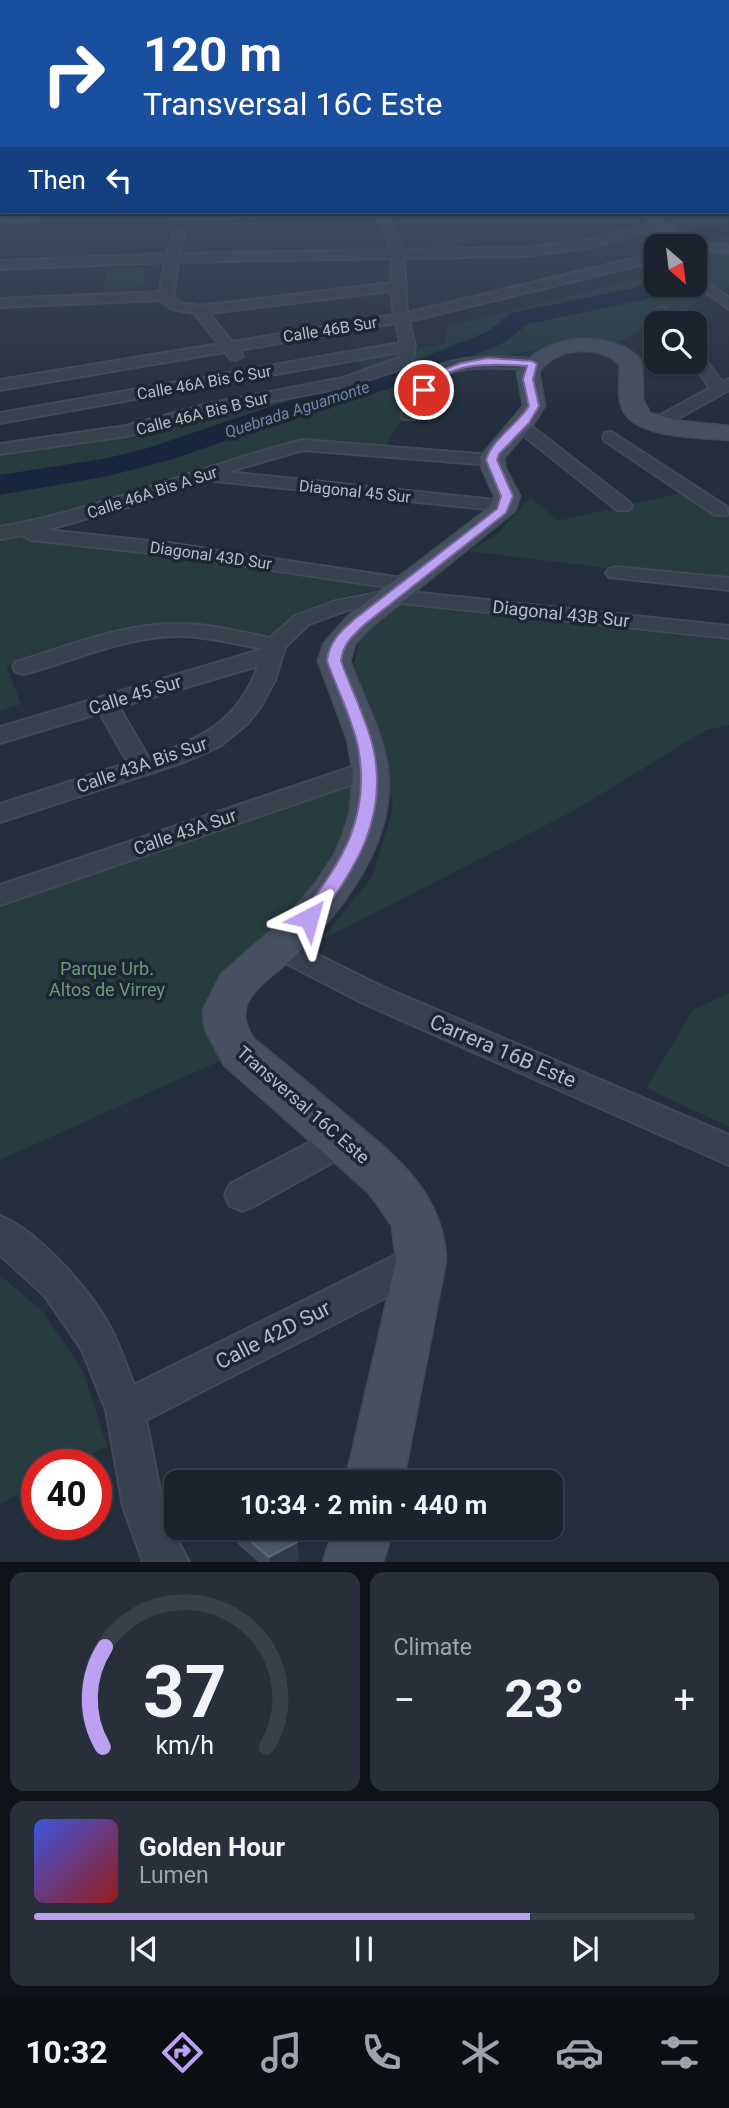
<!DOCTYPE html>
<meta charset="utf-8">
<style>
body{margin:0;font-family:Roboto,sans-serif;background:#282f3a;color:#f1f3f6;height:100vh;display:flex;flex-direction:column;font-size:26px;white-space:nowrap}
*{box-sizing:border-box;margin:0}
p{font-size:23px;color:#a0a4aa}
.icon{flex:none;width:38px;height:38px;fill:none;stroke:currentColor;stroke-width:2;stroke-linecap:round;stroke-linejoin:round}
.map{position:relative;height:1562px;overflow:hidden}
.sheet{display:flex;flex-direction:column;gap:10px;padding:10px;background:#0f1319;flex:1}
.sheet>*{flex:none}
.guide{position:absolute;left:0px;top:0px;width:730px;height:214px;box-shadow:0 2px 5px #0004,0 0 0 2px #39404a;background:#1a4fa0;color:#fff;overflow:hidden}
.needle{width:46px;rotate:152deg}
.fabs{position:absolute;left:644px;top:234px;display:grid;gap:14px}
.fabs a{display:grid;place-items:center;width:63px;height:63px;border-radius:14px;background:#1b232e;box-shadow:0 2px 5px #0004,0 0 0 2px #39404a;font-size:35px}
.speed{position:absolute;left:21px;top:1449px;display:flex;gap:14px;font-size:35px;font-weight:700;text-align:center}
.speed>*{display:grid;place-content:center;width:91px;height:91px;border-radius:50%;background:#1b232e;box-shadow:0 2px 5px #0004,0 0 0 2px #39404a;line-height:1}
.speed .limit{border:10px solid #d22;background:#fff;color:#111}
.pin{position:absolute;display:grid;place-items:center;width:60px;height:60px;color:#fff;margin:-30px;border:4px solid #fff;border-radius:50%;box-shadow:0 2px 7px #0007}
.me{position:absolute;width:77px;margin:-38px;rotate:39deg;stroke-linejoin:round;filter:drop-shadow(0 0 5px #0008)}
.turn{display:flex;align-items:center;gap:24px;height:147px;padding:0 28px;font-size:32px}
.turn .icon{width:91px;height:91px;stroke-width:2.5}
.turn b{display:block;font-size:49px;line-height:60px}
.then{display:flex;align-items:center;height:66px;padding:0 28px;background:#0003;gap:14px;font-size:26px}
.big{font-size:52px;font-weight:700;line-height:1.1}
.sheet .tile{flex:1;display:flex;flex-direction:column;justify-content:center;gap:10px;min-width:0;padding:0 24px;border-radius:14px;background:#282f3a}
.sheet .dial{align-items:center;gap:0}
.dial svg{height:182px;overflow:visible;fill:none;stroke:#39404a;stroke-width:7;stroke-linecap:round;text-anchor:middle}
.dial text{fill:#f1f3f6;stroke:none}
.song{display:flex;align-items:center;gap:21px}
.cover{width:84px;height:84px;border-radius:10px;background:linear-gradient(135deg,hsl(230 70% 55%),hsl(0 70% 35%))}
.played{height:7px;border-radius:4px;background:linear-gradient(90deg,#bca0f2 75%,#39404a 75%)}
.keys{display:flex;justify-content:space-around;direction:ltr}
.heat{display:flex;justify-content:space-between;align-items:center;font-size:38px;direction:ltr}
.sheet .tiles{flex:1;display:grid;gap:10px;grid-template-columns:1fr 1fr}
.tile:last-child{grid-column:span 2}
.trip{position:absolute;left:164px;top:1470px;width:399px;height:70px;border-radius:14px;background:#1b232e;box-shadow:0 2px 5px #0004,0 0 0 2px #39404a;font-weight:700;line-height:70px;text-align:center}
.menu{display:flex;height:112px;justify-content:space-around;align-items:center;background:#0b0e12;color:#a0a4aa}
.menu .icon{width:49px;height:49px}
.menu .active{color:#bca0f2}
.menu b{font-size:32px;color:#f1f3f6}
.map>svg:first-child{display:block}
.green{fill:#263c3f}
.lines{fill:none;stroke-linecap:round;stroke-linejoin:round}
.river{fill:#17263c;fill-rule:evenodd}
.street-casing{stroke:#414a57;stroke-width:4}
.secondary-casing{stroke:#414a57;stroke-width:3}
.street{fill:#38414e;fill-rule:evenodd}
.secondary{fill:#465061;fill-rule:evenodd}
.wall{fill:#3f4b5c}
.shaded-wall{fill:#2f3b4b}
.building{fill:#4b5868;stroke:#5c6777;stroke-width:2}
.route{fill:#bca0f2;stroke:#7a689d;stroke-width:2}
.labels{text-anchor:middle;stroke-width:7;stroke-linejoin:round;paint-order:stroke}
.far-street-label{font-size:16px;fill:#b4bcc9;stroke:#1d2633}
.far-water-label{font-size:16px;font-style:italic;fill:#6d86a8;stroke:#1d2633}
.street-label{font-size:18px;fill:#b4bcc9;stroke:#1d2633}
.park-label{font-size:18px;fill:#6b9a76;stroke:#1d2633}
.near-street-label{font-size:21px;fill:#b4bcc9;stroke:#1d2633}
</style>
<div class="map">
<svg width="729" height="1562" viewBox="0 0 729 1562">
<rect width="100%" height="100%" fill="#242f3e"/>
<path class="green" d="M 729,195 L 729,244 C 694,243 681,245 663,212 L 728,212 Z
M 695,250 L 729,252 L 729,286 L 616,343 L 605,342 L 547,348 L 433,369 L 384,448 L 301,440 L 92,504 L 24,523 L 0,526 L 0,454 L 120,436 L 306,394 L 301,383 L 366,372 L 355,359 L 444,344 L 448,326 L 656,274 L 656,285 L 695,285 Z
M 145,267 L 144,287 L 104,289 L 107,269 Z
M 690,491 L 721,511 L 729,509 L 729,583 L 469,551 L 495,536 L 531,497 L 557,521 Z
M 19,537 L 348,578 L 381,589 C 337,598 304,602 272,636 C 244,630 215,624 186,623 C 125,622 63,648 6,666 L 21,704 L 0,711 L 0,538 Z
M 402,600 L 729,640 L 729,725 L 706,730 L 577,809 L 320,941 L 372,877 L 393,809 L 387,763 L 353,668 L 361,636 Z
M 354,781 L 350,812 L 339,852 L 326,879 L 264,945 L 224,1059 L 0,1160 L 0,904 Z
M 729,993 L 729,1127 L 646,1088 L 693,1010 Z
M 0,1275 L 42,1311 L 83,1371 L 107,1446 L 72,1465 L 37,1465 L 37,1484 L 0,1504 Z"/>
<g class="lines">
<path class="river" d="M 729,223 L 729,235 L 709,240 L 704,248 L 696,250 L 685,243 L 693,230 Z
M 656,280 L 656,285 L 678,285 L 674,290 L 643,300 L 528,324 L 505,342 L 411,382 L 289,419 L 170,460 L 108,476 L 0,495 L 0,475 L 108,458 L 148,448 L 269,407 L 391,370 L 487,332 L 511,313 L 630,289 Z"/>
<g class="street-casing">
<path id="street" d="M 132,212 L 386,212 L 404,250 L 523,248 L 587,240 L 659,222 L 665,226 L 587,248 L 523,256 L 404,258 L 407,313 L 656,253 L 656,261 L 409,321 L 415,346 L 413,359 L 407,367 L 346,387 L 214,412 L 127,436 L 0,454 L 0,444 L 126,426 L 212,403 L 343,378 L 399,358 L 400,352 L 0,423 L 0,413 L 400,343 L 396,323 L 239,350 L 243,356 L 236,360 L 231,359 L 225,352 L 0,390 L 0,380 L 219,344 L 194,313 L 172,309 L 161,300 L 0,307 L 0,299 L 160,292 L 165,262 L 0,269 L 0,261 L 167,254 L 173,235 L 179,231 L 185,235 L 179,254 L 392,250 L 376,215 L 0,221 L 0,213 ZM 392,258 L 391,283 L 199,306 L 181,303 L 173,297 L 178,262 ZM 391,291 L 394,315 L 232,342 L 209,313 Z
M 711,285 L 729,298 L 729,309 L 706,292 L 704,289 Z
M 662,307 L 667,308 L 678,324 L 664,324 L 655,311 Z
M 695,352 L 700,353 L 722,382 L 729,379 L 729,390 L 662,427 L 650,427 L 648,424 L 650,421 L 710,388 L 692,362 L 695,362 Z
M 494,357 L 532,359 L 540,364 C 526,376 464,356 435,381 C 425,390 422,408 415,419 L 403,419 L 401,416 C 427,365 435,360 494,357 Z
M 520,420 L 526,422 L 629,502 L 632,506 L 629,510 L 617,510 L 514,428 L 512,425 Z
M 611,432 L 727,507 L 727,515 L 715,515 L 605,441 L 603,437 L 605,433 Z
M 303,440 L 491,455 L 500,460 L 491,465 L 303,450 L 227,472 L 505,501 L 514,506 L 505,511 L 206,480 L 128,507 L 46,530 L 168,543 L 415,580 L 418,584 L 415,588 L 408,590 L 168,555 L 31,540 L 22,535 L 0,539 L 0,527 C 104,509 201,465 303,440 Z
M 616,567 L 729,578 L 729,590 L 609,577 L 606,573 L 609,569 Z
M 392,590 L 729,626 L 729,638 L 392,602 L 347,610 L 309,624 L 285,647 L 275,680 L 261,706 L 247,724 L 220,746 L 184,762 L 0,822 L 0,804 L 128,763 L 100,713 L 0,743 L 0,727 L 263,649 C 236,644 210,637 182,636 C 127,635 77,660 24,674 L 16,672 L 13,667 L 16,662 C 69,646 123,623 179,624 C 210,624 240,632 270,638 L 295,616 L 335,601 ZM 258,666 C 239,721 200,740 148,757 L 119,707 Z
M 370,761 L 379,763 L 382,769 L 379,775 L 0,905 L 0,885 Z
M 280,936 L 383,987 L 729,1135 L 729,1165 L 363,1003 L 270,955 L 266,947 L 270,939 Z
M 341,1126 L 353,1131 L 357,1141 L 353,1151 L 254,1206 L 242,1211 L 230,1206 L 225,1195 L 230,1184 Z
M 0,1216 C 37,1230 90,1290 109,1325 C 119,1344 126,1365 134,1385 L 408,1249 L 421,1244 L 434,1249 L 439,1261 L 434,1273 L 146,1420 L 163,1506 L 173,1532 L 189,1562 L 143,1562 L 123,1506 L 106,1410 L 82,1350 L 45,1296 L 0,1255 Z"/>
</g>
<g class="secondary-casing">
<path id="secondary" d="M 642,212 L 658,212 C 679,242 694,242 729,244 L 729,254 L 695,252 L 695,247 C 664,247 658,236 642,212 Z
M 577,339 C 600,339 627,342 642,362 L 643,400 L 650,413 L 679,421 L 729,426 L 729,440 C 701,437 634,439 622,408 C 617,394 620,378 620,364 C 597,344 557,347 539,372 L 545,406 L 533,425 L 504,458 L 506,469 L 520,496 L 515,511 L 371,627 L 355,644 L 350,661 C 364,701 390,743 389,787 C 387,852 341,913 295,956 C 280,970 260,982 249,1000 C 241,1013 246,1027 254,1039 C 284,1063 313,1087 342,1112 C 392,1153 444,1191 446,1261 L 403,1482 L 345,1482 L 396,1261 L 392,1226 L 376,1203 L 368,1192 L 224,1065 L 205,1029 L 203,1010 L 221,974 L 283,920 L 314,885 L 334,855 L 343,834 L 350,811 L 353,772 L 347,739 L 318,661 L 324,643 L 349,615 L 490,507 L 494,496 L 482,469 L 480,457 L 523,406 L 517,372 C 533,350 551,344 577,339 Z
M 334,1528 L 394,1528 L 383,1562 L 323,1562 Z"/>
</g>
<use href="#street" class="street"/>
<use href="#secondary" class="secondary"/>
</g>
<path class="wall" d="M 228,1528 L 291,1528 L 297,1542 L 299,1560 L 294,1562 L 258,1562 L 230,1537 Z"/>
<path class="shaded-wall" d="M 297,1542 L 299,1560 L 294,1562 L 270,1562 L 269,1557 Z"/>
<path class="building" d="M 236,1528 L 291,1528 L 297,1542 L 269,1557 Z"/>
<linearGradient id="sky" x2="0" y2="1"><stop stop-color="#141a22"/><stop offset="0.47" stop-color="#3f4d63"/><stop offset="1" stop-color="#3f4d63" stop-opacity="0"/></linearGradient>
<rect width="729" height="414" fill="url(#sky)"/>
<path class="route" d="M 488,358 L 532,361 L 537,364 L 533,379 L 539,406 L 529,423 L 499,454 L 497,460 L 513,496 L 506,513 L 365,624 C 353,636 343,643 341,661 C 351,689 366,718 373,747 C 389,817 356,869 315,923 L 302,923 L 300,918 L 302,913 C 343,862 371,815 358,747 C 352,718 337,689 327,661 C 329,641 341,631 356,618 L 497,509 L 501,496 L 486,460 C 492,439 517,425 529,406 L 523,379 L 527,366 C 494,364 446,360 427,392 L 418,390 L 427,376 L 461,363 Z"/>
<g class="labels">
<g class="far-street-label">
<text transform="translate(330 329) rotate(-9)" y="6">Calle 46B Sur</text>
<text transform="translate(204 382) rotate(-10)" y="6">Calle 46A Bis C Sur</text>
<text transform="translate(202 413) rotate(-14)" y="6">Calle 46A Bis B Sur</text>
<text transform="translate(355 491) rotate(6)" y="6">Diagonal 45 Sur</text>
<text transform="translate(152 492) rotate(-18)" y="6">Calle 46A Bis A Sur</text>
<text transform="translate(211 555) rotate(8)" y="6">Diagonal 43D Sur</text>
</g>
<g class="far-water-label">
<text transform="translate(297 409) rotate(-18)" y="6">Quebrada Aguamonte</text>
</g>
<g class="street-label">
<text transform="translate(561 614) rotate(6)" y="6">Diagonal 43B Sur</text>
<text transform="translate(135 695) rotate(-17)" y="6">Calle 45 Sur</text>
<text transform="translate(142 765) rotate(-19)" y="6">Calle 43A Bis Sur</text>
<text transform="translate(185 832) rotate(-19)" y="6">Calle 43A Sur</text>
<text transform="translate(303 1105) rotate(41)" y="6">Transversal 16C Este</text>
</g>
<g class="park-label">
<text x="107" y="975">Parque Urb.<tspan x="107" dy="21">Altos de Virrey</tspan></text>
</g>
<g class="near-street-label">
<text transform="translate(503 1051) rotate(23)" y="7">Carrera 16B Este</text>
<text transform="translate(273 1335) rotate(-27)" y="7">Calle 42D Sur</text>
</g>
</g>
</svg>
<div class="fabs">
<a><svg class="needle" viewBox="-14 -14 28 28"><path d="M0-13l5 13h-10z" fill="#e53935"/><path d="M0 13l5-13h-10z" fill="#a0a4aa"/></svg></a>
<a><svg class="icon" aria-label="search" viewBox="0 0 24 24"><circle cx="10" cy="10" r="6"/><path d="M15 15l6 6"/></svg></a>
</div>
<div class="speed"><div class="limit">40</div></div>
<div class="pin" style="left:424px;top:390px;background:#d93025"><svg class="icon" aria-label="arrive" viewBox="0 0 24 24"><path d="M6 21V4h12l-3 4 3 4H6"/></svg></div>
<svg class="me" style="left:309px;top:918px" viewBox="-20 -20 40 40"><path d="M0-17L14 15 0 8-14 15z" fill="#bca0f2" stroke="#fff" stroke-width="4"/></svg>
<div class="trip">10:34 · 2 min · 440 m</div>
<div class="guide">
<div class="turn"><svg class="icon" aria-label="right" viewBox="0 0 24 24"><path d="M7 20v-9h11M14 6l5 5-5 5"/></svg><div><b>120 m</b>Transversal 16C Este</div></div>
<div class="then">Then<svg class="icon" aria-label="left" viewBox="0 0 24 24"><path d="M17 20v-9H6M10 6l-5 5 5 5"/></svg></div>
</div>
</div>
<section class="sheet">
<div class="tiles">
<div class="tile dial"><svg viewBox="0 0 100 80">
<path d="M14 69A42 42 0 1 1 86 69"/>
<path d="M14 69A42 42 0 0 1 15 25" stroke="#bca0f2"/>
<text x="50" y="56" font-size="32" font-weight="700">37</text>
<text x="50" y="72" font-size="11">km/h</text>
</svg></div>
<div class="tile"><p>Climate</p>
<div class="heat"><a>−</a><b class="big">23°</b><a>+</a></div>
</div>
<div class="tile">
<div class="song"><i class="cover"></i><div><b>Golden Hour</b><p>Lumen</p></div></div>
<div class="played"></div>
<div class="keys"><svg class="icon" aria-label="previous" viewBox="0 0 24 24"><path d="M18 5L8 12l10 7zM5 5v14"/></svg><svg class="icon" aria-label="pause" viewBox="0 0 24 24"><path d="M8 5v14M16 5v14"/></svg><svg class="icon" aria-label="next" viewBox="0 0 24 24"><path d="M6 5l10 7-10 7zM19 5v14"/></svg></div>
</div>
</div>
</section>
<nav class="menu">
<b>10:32</b>
<svg class="icon active" aria-label="directions" viewBox="0 0 24 24"><path d="M12 3l9 9-9 9-9-9zM9 14v-3h6M13 9l2 2-2 2"/></svg>
<svg class="icon" aria-label="music" viewBox="0 0 24 24"><path d="M9 18V5l10-2v13"/><circle cx="6" cy="18" r="3"/><circle cx="16" cy="16" r="3"/></svg>
<svg class="icon" aria-label="phone" viewBox="0 0 24 24"><path d="M5 4h4l2 5-3 2q2 4 5 5l2-3 5 2v4C11 20 4 13 5 4z"/></svg>
<svg class="icon" aria-label="climate" viewBox="0 0 24 24"><path d="M12 3v18M4 7l16 10M4 17L20 7"/></svg>
<svg class="icon" aria-label="car" viewBox="0 0 24 24"><path d="M5 17H2v-5l4-1 3-4h7l3 4 3 1v5h-3M9 17h6M6 11h13"/><circle cx="7" cy="17" r="2"/><circle cx="17" cy="17" r="2"/></svg>
<svg class="icon" aria-label="filters" viewBox="0 0 24 24"><path d="M4 7h16M4 17h16"/><circle cx="9" cy="7" r="2"/><circle cx="15" cy="17" r="2"/></svg>
</nav>
